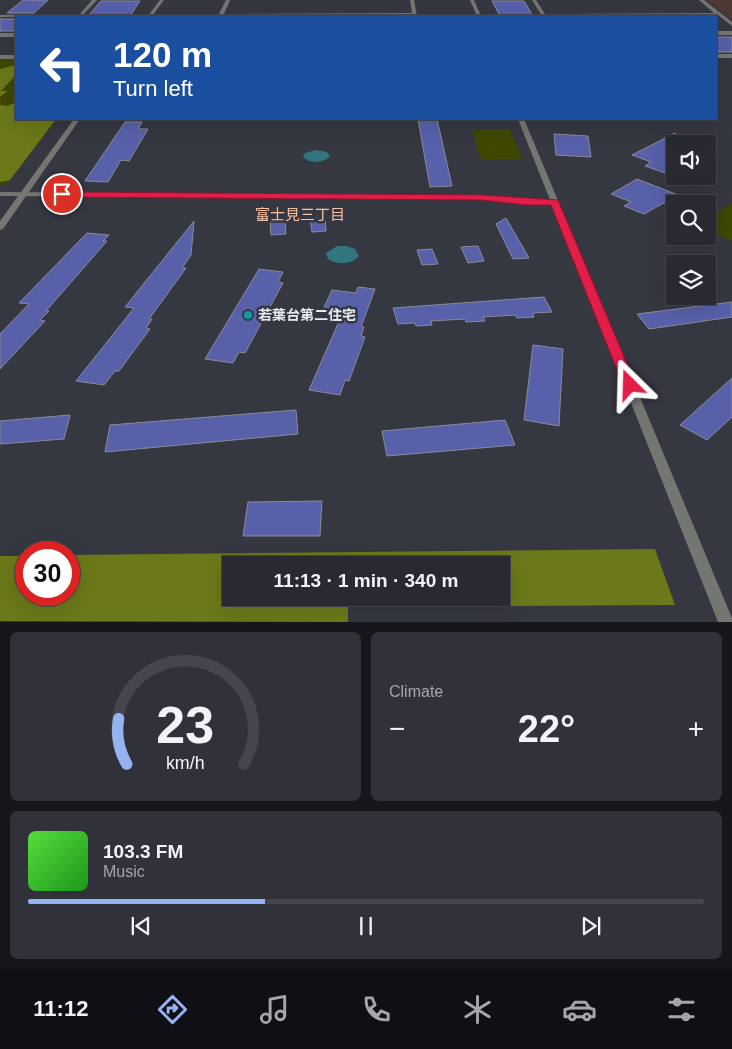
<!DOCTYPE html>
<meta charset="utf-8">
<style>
body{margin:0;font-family:Arial,"Noto Sans JP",sans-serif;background:#303139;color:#f1f3f6;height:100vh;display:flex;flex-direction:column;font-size:19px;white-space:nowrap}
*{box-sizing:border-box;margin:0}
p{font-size:16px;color:#a5a6ab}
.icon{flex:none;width:28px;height:28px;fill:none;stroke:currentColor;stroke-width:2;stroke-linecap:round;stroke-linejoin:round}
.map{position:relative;height:622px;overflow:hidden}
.drawer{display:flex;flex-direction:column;gap:10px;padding:10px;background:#16171b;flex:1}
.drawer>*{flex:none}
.hud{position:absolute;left:15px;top:15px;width:702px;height:105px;border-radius:0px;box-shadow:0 5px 20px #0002,0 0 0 1px #44454d;background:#1a4fa0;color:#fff;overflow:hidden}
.buttons{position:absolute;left:666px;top:135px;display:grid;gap:10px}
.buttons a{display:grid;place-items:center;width:50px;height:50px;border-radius:0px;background:#282931;box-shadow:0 5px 20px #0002,0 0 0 1px #44454d;font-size:25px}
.speed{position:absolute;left:15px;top:541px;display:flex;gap:10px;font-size:25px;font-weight:700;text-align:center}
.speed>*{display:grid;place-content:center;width:65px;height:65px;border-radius:50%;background:#282931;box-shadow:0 5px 20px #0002,0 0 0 1px #44454d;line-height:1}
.speed .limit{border:8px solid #d22;background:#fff;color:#111}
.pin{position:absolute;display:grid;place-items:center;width:42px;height:42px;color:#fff;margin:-21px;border:2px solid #fff;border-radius:50%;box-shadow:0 1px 5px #0007}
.me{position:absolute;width:55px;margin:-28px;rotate:338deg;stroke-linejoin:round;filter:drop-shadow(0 0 4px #0008)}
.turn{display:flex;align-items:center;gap:18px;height:105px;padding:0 15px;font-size:22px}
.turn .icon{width:65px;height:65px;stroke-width:2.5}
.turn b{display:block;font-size:35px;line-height:42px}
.big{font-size:38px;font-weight:700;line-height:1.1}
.drawer .tile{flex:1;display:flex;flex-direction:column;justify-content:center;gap:8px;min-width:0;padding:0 18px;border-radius:8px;background:#303139}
.drawer .dial{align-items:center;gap:0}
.dial svg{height:130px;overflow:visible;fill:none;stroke:#44454d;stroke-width:7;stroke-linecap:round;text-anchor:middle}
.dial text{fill:#f1f3f6;stroke:none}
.song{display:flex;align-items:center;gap:15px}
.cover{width:60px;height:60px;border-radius:8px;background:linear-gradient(135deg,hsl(110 70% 55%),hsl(120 70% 35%))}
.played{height:5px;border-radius:2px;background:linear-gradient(90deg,#95b2f1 35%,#44454d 35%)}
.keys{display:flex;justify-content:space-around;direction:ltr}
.heat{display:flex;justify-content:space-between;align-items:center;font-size:28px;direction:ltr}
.drawer .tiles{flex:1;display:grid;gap:10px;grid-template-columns:1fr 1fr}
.tile:last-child{grid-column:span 2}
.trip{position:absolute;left:222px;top:556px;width:288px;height:50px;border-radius:0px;background:#282931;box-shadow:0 5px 20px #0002,0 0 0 1px #44454d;font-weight:700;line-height:50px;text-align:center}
.tab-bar{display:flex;height:80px;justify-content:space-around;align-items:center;background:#101014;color:#a5a6ab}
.tab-bar .icon{width:35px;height:35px}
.tab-bar .on{color:#95b2f1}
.tab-bar b{font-size:22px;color:#f1f3f6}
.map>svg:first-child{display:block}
.education{fill:#4e3937}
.green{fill:#3f4700}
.forest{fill:#6c7819;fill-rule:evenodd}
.water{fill:#31757f}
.building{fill:#5760a9;stroke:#898c98}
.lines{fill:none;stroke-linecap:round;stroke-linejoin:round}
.minor{fill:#757671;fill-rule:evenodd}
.tertiary{fill:#757671;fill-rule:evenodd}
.route{fill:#e11d48;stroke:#92132f}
.culture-dot{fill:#0f9aa8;stroke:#353741;stroke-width:2}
.labels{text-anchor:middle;stroke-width:5;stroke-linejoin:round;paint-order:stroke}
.poi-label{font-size:14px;font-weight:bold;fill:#e8eaf1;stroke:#353741;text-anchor:start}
.neighbourhood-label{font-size:15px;fill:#fac1a0;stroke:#353741}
</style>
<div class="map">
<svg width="732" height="622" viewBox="0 0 732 622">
<rect width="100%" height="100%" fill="#353741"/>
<path class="education" d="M 707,0 L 732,0 L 732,20 Z"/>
<path class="green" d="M 0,60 L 16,60 L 16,119 L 57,119 L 5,186 L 0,186 Z
M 510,129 L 522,159 L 481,159 L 472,130 Z
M 732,203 L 732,241 L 708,231 L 708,219 Z"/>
<path class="forest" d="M 16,65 L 16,75 L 1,91 L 8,91 L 0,97 L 0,69 Z
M 16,102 L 16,119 L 56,119 L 10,180 L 0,182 L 0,105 L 7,106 Z
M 655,549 L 675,605 L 348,607 L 348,622 L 0,621 L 0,556 L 26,556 L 26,595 L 69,595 L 69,555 ZM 231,565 L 501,565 L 501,598 L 231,598 Z"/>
<path class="water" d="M 316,150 L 327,152 L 330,157 C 322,163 310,164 303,157 L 305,153 Z
M 337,246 L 347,246 L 355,249 L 359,256 C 351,265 337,265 328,259 L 326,253 Z"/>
<path class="building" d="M 23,0 L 48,0 L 34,13 L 7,13 Z
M 101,1 L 140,1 L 130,16 L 88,16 Z
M 492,1 L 524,1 L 533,16 L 500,16 Z
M 0,19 L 16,19 L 16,31 L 0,31 Z
M 716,37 L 732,37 L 732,52 L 716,52 Z
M 418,119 L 437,119 L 452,186 L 430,187 Z
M 125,122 L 142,122 L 138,129 L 148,129 L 129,161 L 121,160 L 108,182 L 85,181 Z
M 675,133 L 675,167 L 665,173 L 645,166 L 651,162 L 632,155 Z
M 554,134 L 588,136 L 591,157 L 556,155 Z
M 637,179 L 678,195 L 644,214 L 624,206 L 631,202 L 611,194 Z
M 310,218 L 325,218 L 326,231 L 312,232 Z
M 506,218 L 529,258 L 513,259 L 496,224 Z
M 285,220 L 286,234 L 271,235 L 270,221 Z
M 194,221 L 191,255 L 182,268 L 186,268 L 149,319 L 152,319 L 146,328 L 150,329 L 119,371 L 115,371 L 104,385 L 76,381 L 134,308 L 125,307 Z
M 87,233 L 109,235 L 103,241 L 107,241 L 46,311 L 49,311 L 40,320 L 45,321 L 0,369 L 0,334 L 29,304 L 19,303 Z
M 478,246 L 484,261 L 468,263 L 461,247 Z
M 432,249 L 438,264 L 422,265 L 417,250 Z
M 259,269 L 283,272 L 278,282 L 283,283 L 245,353 L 239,352 L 233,363 L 205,359 Z
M 358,287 L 375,289 L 361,327 L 364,327 L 361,336 L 365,337 L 349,381 L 345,380 L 340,395 L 309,390 L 344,310 L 324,307 L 332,290 L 356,293 Z
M 544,297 L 552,312 L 533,313 L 534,317 L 517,318 L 515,315 L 483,317 L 485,321 L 466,322 L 465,319 L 431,321 L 432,325 L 416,326 L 415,323 L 398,324 L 393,308 Z
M 732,302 L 732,317 L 649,329 L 637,314 Z
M 533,345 L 563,349 L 559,426 L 524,420 Z
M 732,378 L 732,417 L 707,440 L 680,425 Z
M 296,410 L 298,434 L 105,452 L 110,425 Z
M 70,415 L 64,439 L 0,444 L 0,421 Z
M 505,420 L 515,445 L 387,456 L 382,431 Z
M 322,501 L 320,536 L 243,536 L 248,502 Z"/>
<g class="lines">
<path class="minor" d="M 92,0 L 97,0 L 82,16 L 0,17 L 0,15 L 80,14 Z
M 226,0 L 230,0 L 224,14 L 412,13 L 410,0 L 414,0 L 417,16 L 218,16 Z
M 470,0 L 474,0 L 481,16 L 477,16 Z
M 532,0 L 536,0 L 545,14 L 714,13 L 699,0 L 704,0 L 732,22 L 732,26 L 718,15 L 542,16 Z
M 716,31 L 732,31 L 732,35 L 716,35 Z
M 0,33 L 16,33 L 16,37 L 0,37 Z
M 716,54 L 732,54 L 732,58 L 716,58 Z
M 0,55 L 16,55 L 16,59 L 0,59 Z
M 518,119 L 524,119 L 732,618 L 732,622 L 718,622 L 552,204 L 526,204 L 482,199 L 0,196 L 0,192 L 482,195 L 526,200 L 550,200 Z"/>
<path class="tertiary" d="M 160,0 L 164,0 L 152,16 L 148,16 Z
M 74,119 L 80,119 L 3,229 L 0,230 L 0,221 Z"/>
</g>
<path class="route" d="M 59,192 L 482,195 L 558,200 L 636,385 L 630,389 L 623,385 L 551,205 L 526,205 L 482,200 L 62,197 L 58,194 Z"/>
<circle class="culture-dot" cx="248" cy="315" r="5"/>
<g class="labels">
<g class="poi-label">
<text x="258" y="320">若葉台第二住宅</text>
</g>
<g class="neighbourhood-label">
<text x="300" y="220">富士見三丁目</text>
</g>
</g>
</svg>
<div class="buttons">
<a><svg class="icon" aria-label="sound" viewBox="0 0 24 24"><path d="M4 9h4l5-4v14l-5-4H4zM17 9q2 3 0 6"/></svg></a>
<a><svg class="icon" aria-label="search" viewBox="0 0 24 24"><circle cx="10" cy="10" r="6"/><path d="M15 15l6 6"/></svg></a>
<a><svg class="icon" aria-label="layers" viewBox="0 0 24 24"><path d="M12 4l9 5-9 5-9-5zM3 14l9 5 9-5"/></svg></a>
</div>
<div class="speed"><div class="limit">30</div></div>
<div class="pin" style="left:62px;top:194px;background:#d93025"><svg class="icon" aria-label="arrive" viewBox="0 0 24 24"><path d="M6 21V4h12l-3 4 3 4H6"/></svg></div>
<svg class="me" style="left:630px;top:385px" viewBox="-20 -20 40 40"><path d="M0-17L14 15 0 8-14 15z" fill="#e11d48" stroke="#fff" stroke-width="4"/></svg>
<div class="trip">11:13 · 1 min · 340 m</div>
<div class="hud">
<div class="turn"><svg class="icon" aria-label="left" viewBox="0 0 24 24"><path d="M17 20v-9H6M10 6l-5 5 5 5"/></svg><div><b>120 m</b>Turn left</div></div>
</div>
</div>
<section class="drawer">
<div class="tiles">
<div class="tile dial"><svg viewBox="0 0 100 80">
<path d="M14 69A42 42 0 1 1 86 69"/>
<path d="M14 69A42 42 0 0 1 9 41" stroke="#95b2f1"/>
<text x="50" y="56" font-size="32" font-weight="700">23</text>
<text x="50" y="72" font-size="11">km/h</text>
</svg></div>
<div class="tile"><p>Climate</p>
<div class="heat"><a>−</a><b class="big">22°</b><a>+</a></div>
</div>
<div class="tile">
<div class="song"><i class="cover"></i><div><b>103.3 FM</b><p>Music</p></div></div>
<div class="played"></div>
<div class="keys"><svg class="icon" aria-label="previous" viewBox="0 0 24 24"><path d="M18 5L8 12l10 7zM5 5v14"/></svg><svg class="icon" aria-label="pause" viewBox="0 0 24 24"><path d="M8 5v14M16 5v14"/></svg><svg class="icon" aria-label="next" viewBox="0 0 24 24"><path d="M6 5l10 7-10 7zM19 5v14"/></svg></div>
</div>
</div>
</section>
<nav class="tab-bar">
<b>11:12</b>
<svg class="icon on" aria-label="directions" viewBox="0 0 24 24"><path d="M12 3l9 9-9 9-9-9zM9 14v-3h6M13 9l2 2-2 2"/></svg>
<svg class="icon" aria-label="music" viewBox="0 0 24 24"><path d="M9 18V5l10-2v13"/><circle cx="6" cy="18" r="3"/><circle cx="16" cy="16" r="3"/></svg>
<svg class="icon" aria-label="phone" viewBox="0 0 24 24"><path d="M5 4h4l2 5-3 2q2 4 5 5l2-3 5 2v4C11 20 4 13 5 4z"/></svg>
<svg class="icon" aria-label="climate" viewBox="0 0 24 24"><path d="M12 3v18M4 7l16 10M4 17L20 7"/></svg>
<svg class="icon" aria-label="car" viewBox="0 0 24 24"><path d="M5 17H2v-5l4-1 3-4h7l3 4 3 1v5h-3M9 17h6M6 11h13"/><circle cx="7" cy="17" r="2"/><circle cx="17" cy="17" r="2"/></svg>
<svg class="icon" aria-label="filters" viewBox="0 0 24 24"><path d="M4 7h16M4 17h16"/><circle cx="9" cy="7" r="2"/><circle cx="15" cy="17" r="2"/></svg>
</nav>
